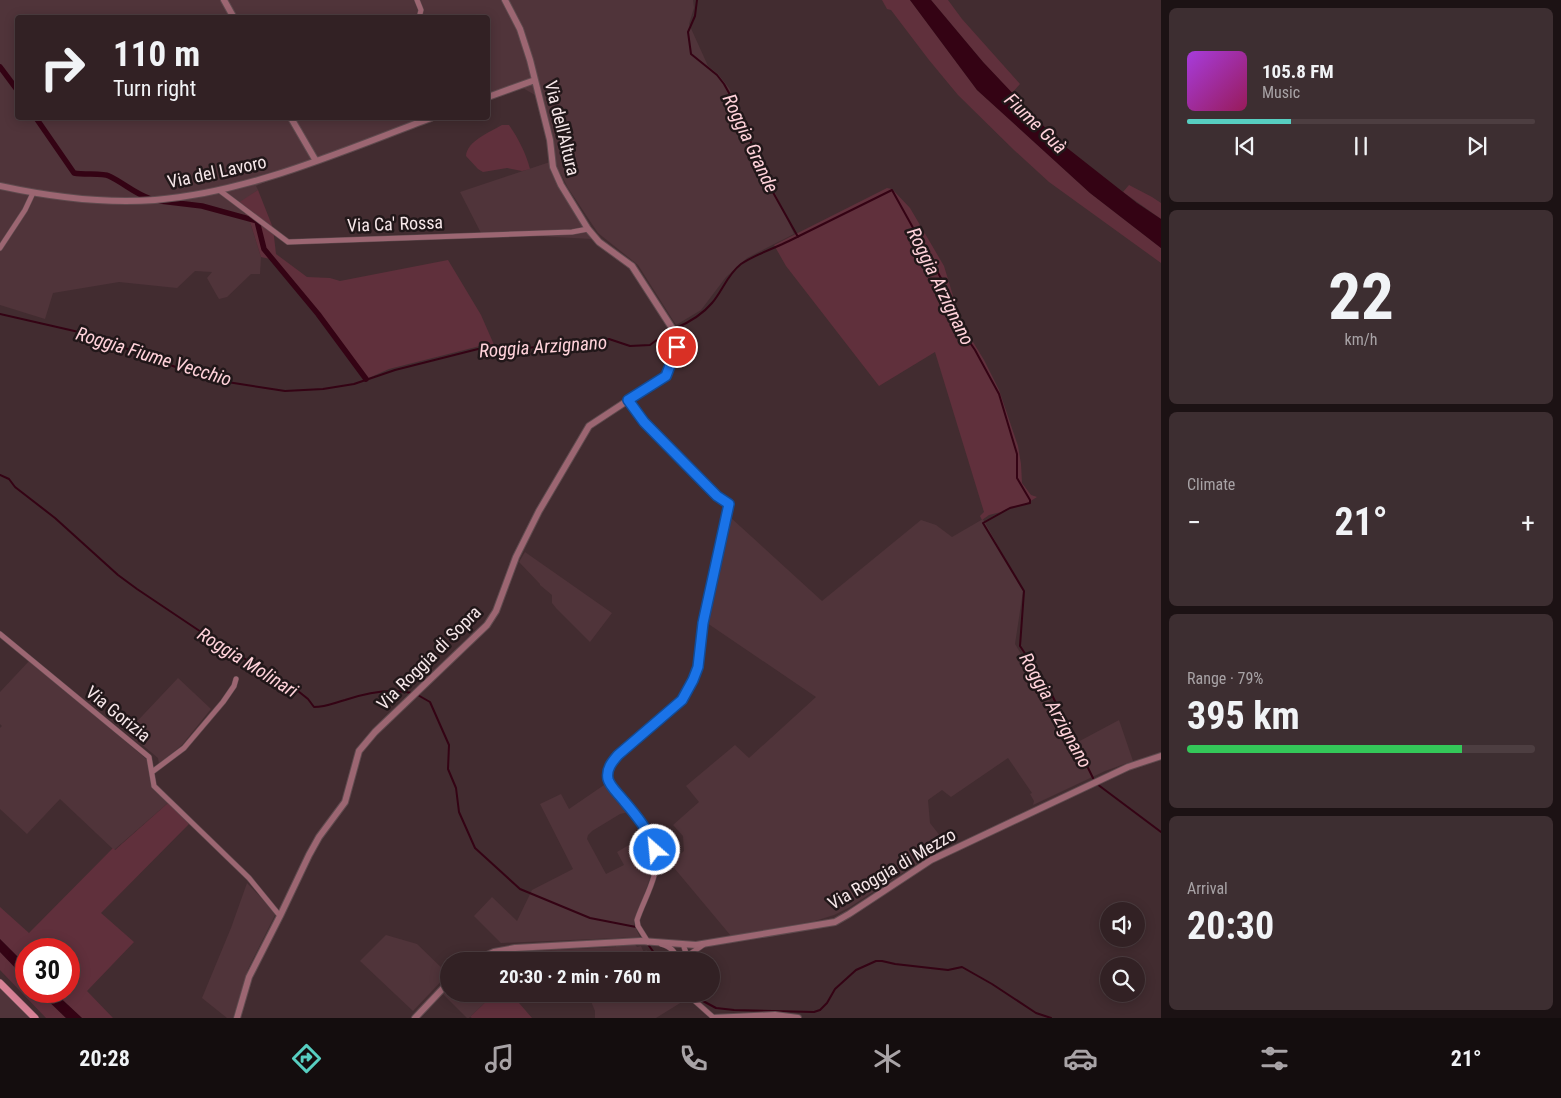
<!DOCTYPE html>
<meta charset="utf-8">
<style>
body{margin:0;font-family:"Roboto Condensed",sans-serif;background:#3d2e31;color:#f1f3f6;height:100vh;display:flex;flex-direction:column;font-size:19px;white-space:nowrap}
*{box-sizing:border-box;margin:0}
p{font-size:16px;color:#a8a3a6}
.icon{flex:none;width:28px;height:28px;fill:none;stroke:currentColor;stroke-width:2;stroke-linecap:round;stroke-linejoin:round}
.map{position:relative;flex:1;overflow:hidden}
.panel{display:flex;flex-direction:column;gap:8px;padding:8px;background:#1c1214;width:400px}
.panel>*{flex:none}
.banner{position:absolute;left:15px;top:15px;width:475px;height:105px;border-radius:5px;box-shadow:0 2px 12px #0003,0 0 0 1px #4d3e41;background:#322124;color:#f1f3f6;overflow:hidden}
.fabs{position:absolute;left:1100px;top:902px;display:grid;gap:10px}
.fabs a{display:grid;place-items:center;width:45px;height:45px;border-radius:50%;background:#322124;box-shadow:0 2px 12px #0003,0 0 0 1px #4d3e41;font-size:25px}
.speed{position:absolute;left:15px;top:938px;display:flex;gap:10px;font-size:25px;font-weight:700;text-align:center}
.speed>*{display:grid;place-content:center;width:65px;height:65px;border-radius:50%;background:#322124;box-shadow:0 2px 12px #0003,0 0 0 1px #4d3e41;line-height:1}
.speed .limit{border:8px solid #d22;background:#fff;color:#111}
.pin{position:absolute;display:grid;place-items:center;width:42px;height:42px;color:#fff;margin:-21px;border:2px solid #fff;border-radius:50%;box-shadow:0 1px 5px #0007}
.me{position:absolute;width:55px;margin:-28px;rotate:333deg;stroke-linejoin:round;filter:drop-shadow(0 0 4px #0008)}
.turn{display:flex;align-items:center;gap:18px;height:105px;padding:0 15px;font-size:22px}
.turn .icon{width:65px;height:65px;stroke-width:2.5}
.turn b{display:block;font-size:35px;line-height:42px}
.big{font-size:38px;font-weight:700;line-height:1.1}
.panel .card{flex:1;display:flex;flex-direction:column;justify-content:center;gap:8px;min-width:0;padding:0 18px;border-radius:8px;background:#3d2e31}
.panel .dial{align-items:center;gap:0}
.dial b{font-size:65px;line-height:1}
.song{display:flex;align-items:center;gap:15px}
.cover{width:60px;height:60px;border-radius:8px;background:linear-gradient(135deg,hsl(280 70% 55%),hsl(330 70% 35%))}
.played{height:5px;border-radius:2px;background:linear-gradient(90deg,#57cec1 30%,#4d3e41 30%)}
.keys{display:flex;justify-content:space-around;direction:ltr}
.heat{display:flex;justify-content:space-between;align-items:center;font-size:28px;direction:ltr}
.charge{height:8px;border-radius:4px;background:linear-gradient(90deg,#34c759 79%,#4d3e41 0)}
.trip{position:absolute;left:440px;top:952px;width:280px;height:50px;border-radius:25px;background:#322124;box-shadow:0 2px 12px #0003,0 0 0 1px #4d3e41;font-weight:700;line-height:50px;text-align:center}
.menu{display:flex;height:80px;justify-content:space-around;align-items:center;background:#140d0e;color:#a8a3a6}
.menu .icon{width:35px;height:35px}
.menu .on{color:#57cec1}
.menu b{font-size:22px;color:#f1f3f6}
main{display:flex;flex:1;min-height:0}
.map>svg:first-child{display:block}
.built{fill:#50343a}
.green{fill:#60303c}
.water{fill:#340314}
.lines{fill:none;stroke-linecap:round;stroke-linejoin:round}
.stream{stroke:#340314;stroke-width:2}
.canal{stroke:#340314;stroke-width:5.5}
.minor-casing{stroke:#5f4a4e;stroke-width:6}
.tertiary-casing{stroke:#5f4a4e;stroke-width:8}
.secondary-casing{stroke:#5f4a4e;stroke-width:8}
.minor{stroke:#9c6672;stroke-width:5}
.tertiary{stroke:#9c6672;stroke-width:6}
.secondary{stroke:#d78195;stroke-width:7}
.route-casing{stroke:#114b97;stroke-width:12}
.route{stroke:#1a73e8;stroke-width:9}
.labels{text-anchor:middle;stroke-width:5;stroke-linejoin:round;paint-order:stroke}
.street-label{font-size:18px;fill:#f6e7e9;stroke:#211719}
.water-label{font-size:19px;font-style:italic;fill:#ffd2da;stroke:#211719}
</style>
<main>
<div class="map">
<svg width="1161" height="1018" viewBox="0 0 1161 1018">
<rect width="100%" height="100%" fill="#422c30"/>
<path class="built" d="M 0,0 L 693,0 L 694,8 L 689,24 L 708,66 L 718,74 L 729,88 L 747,124 L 753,145 L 794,234 L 747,258 L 726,277 L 701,310 L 676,325 L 638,265 L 598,233 L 568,188 L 561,174 L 550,163 L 550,170 L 561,192 L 592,239 L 481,233 L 460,192 L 550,162 L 546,136 L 535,95 L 521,87 L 488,98 L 488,18 L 18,18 L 18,118 L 435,118 L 324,158 L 256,186 L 258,190 L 238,204 L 250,222 L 261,257 L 260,274 L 251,274 L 227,297 L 219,299 L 216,294 L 207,278 L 212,272 L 195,271 L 177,288 L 119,282 L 53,293 L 45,319 L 0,305 Z
M 730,517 L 822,601 L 921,520 L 936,525 L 952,537 L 983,519 L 1023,591 L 1015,644 L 1056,711 L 1076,743 L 1119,720 L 1133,761 L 1105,771 L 1033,805 L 1034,801 L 1030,794 L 1032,793 L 1008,758 L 951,797 L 942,790 L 928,800 L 930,823 L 948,846 L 927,857 L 850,907 L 834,915 L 815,921 L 731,936 L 670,863 L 684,851 L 683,836 L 673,825 L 699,802 L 686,786 L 735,745 L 749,758 L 816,697 L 707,623 Z
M 525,552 L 612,613 L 590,642 L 556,608 L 552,603 L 552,595 L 540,585 L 540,584 L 519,562 Z
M 30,660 L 151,763 L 157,791 L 168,803 L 114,850 L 60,799 L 27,834 L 0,809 L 0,728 L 2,726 L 0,724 L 0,692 Z
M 178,678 L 211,709 L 182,745 L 159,764 L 158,758 L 127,732 Z
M 607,783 L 629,812 L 620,814 L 592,831 L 588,835 L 587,839 L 606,874 L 624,865 L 617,852 L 646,835 L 651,844 L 654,860 L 652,872 L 634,925 L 640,937 L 501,943 L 474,916 L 492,897 L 517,921 L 532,890 L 573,869 L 540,804 L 561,794 L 569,809 Z
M 247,883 L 276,913 L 248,969 L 233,1018 L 227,1018 L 202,998 L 231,928 Z
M 386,935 L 417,944 L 448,974 L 413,1011 L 360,961 Z
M 634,943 L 637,947 L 641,946 L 645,955 L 649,961 L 477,961 L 497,953 L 616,947 L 616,944 Z
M 0,984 L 32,1018 L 0,1018 Z
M 449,987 L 449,994 L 556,994 L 536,1002 L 529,995 L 519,1003 L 493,995 L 469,1018 L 467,1018 L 443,994 Z
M 588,994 L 678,994 L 685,1000 L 656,1018 L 595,1018 L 595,1011 Z"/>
<path class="green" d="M 882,0 L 910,0 L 977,90 L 1090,193 L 1161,248 L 1161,263 L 1049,182 L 1014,150 L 958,95 L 929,60 L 891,10 L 887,9 Z
M 931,0 L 948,0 L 962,19 L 1020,84 L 1012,93 L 983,62 Z
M 502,125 L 509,125 C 518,138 526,153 530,169 L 522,171 L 507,168 L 483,172 L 478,169 L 466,156 C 467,141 490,132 502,125 Z
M 1129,185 L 1152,197 L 1161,203 L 1161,219 L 1123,192 Z
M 887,188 L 892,189 L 910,208 L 944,266 L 957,309 L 967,332 L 984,360 L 999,390 L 1018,446 L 1021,464 L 1022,483 L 1031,495 L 1037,497 L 1024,505 L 1010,507 L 1001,512 L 989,515 L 982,520 L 980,516 L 984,512 L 935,352 L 879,386 L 786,266 L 774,245 Z
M 258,190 L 273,228 L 276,254 L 307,277 L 330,278 L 340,281 L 448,260 L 481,315 L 495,347 L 484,345 L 389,369 L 364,380 L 338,340 L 270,259 L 261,257 L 250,222 L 238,203 Z
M 168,803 L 189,824 L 101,913 L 134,942 L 87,991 L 113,1018 L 82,1018 L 53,991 L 69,991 L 69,949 L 26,949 L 26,965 L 0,939 L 0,907 L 29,933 L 113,848 L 115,850 Z
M 0,952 L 26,979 L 26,991 L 38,991 L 66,1018 L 46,1018 L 0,970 Z
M 493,995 L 519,1003 L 532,1018 L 472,1018 L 470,1017 Z"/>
<path class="water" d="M 910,0 L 931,0 L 983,62 L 1057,140 L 1137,203 L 1161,219 L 1161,248 L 1090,193 L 977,90 Z
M 0,939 L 26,965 L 26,979 L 0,952 Z
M 38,991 L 53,991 L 82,1018 L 66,1018 Z"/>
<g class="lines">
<path class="stream" d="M 697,0 L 695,16 L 688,32 L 691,54 L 717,75 L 724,84 L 747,125 L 755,160 L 764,172 L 770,187 L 798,237
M 0,314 L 105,338 L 122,347 L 197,375 L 221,381 L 285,391 L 323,389 L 354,384 L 395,370 L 478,349 L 518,349 L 609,339 L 630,346 L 650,345 L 670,330
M 674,329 C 688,323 702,315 712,303 C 723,290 727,275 741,264 C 756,254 773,249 789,241 C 824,224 858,207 892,190 L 942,280 L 958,325 L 975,350 L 999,394 L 1017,454 L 1017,478 L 1030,500 L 1030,503 L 1010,508 L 983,523 L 1024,591 L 1020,646 L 1050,691 L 1094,780
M 0,475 L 9,479 L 15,487 L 55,518 L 118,575 L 137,589 L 222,646 L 288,683 L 308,699 L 314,707 C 325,707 334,703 345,700 C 366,693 390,688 412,693
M 416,694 L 430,702 L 449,745 L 448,769 L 456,788 L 459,812 L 475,848 L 520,889 L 590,918 L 636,927
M 1097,784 L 1161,832
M 647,943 L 660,961
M 690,994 L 716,1008 L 734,1010 L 814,1012 L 820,1010 L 827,1003 L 835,989 L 856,970 L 876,961 L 882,961 L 895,964 L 948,970 L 962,967 L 992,984 L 1036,1013 L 1051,1018"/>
<path class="canal" d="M 0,67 L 18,91
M 36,118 L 74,173 C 84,175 103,173 109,176 C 124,183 135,194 151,199
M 160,201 L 202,206 L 257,221 L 264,249 L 318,314 L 366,379"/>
<g class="minor-casing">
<path id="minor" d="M 417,0 L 421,10 L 419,18
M 219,190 L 288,242 L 572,232 L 588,229
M 0,248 L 25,210 L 33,193
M 629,400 L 644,422 L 717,496 L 729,504 L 703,623 L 698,667 L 693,680 L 682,700 L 618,755 C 610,764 605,772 611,784 C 632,810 663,840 654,876 C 650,891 642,905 637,920 L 638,926 L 648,942
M 0,634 L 149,757 L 154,786 L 249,878 L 280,916
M 152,772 L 184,748 L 223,702 L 234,686 L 236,679
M 661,944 C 671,947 675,951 678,961
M 683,944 L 686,953 L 684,961
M 646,954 L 652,961
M 686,961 L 690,954 L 703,945
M 687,994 L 714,1018"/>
</g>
<g class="tertiary-casing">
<path id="tertiary" d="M 224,0 L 234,18
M 488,97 L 535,80
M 291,118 L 316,161
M 0,186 C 51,197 103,204 155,200 C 251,192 342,151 431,118
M 474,961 L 494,952 L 515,948 L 641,941 L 696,945 L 835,922 L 849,914 L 931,860 L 1128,767 L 1161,756
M 237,1018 L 249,977 L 280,916 L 309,855 L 319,837 L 345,802 L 359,751 L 375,732 L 487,625 L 496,611 L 516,557 L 539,511 L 589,426 L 665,376 L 677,347 L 674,331 L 632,266 L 599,242 L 588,229 L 561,185 L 553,167 L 550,140 L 530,60 L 520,29 L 505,0
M 415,1018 L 449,982
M 713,1018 L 775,1015 L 798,1018"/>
</g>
<g class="secondary-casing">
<path id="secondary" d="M 0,983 L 35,1018"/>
</g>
<use href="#minor" class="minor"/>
<use href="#tertiary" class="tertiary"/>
<use href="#secondary" class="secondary"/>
</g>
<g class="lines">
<g class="route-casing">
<path id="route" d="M 655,850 C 650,832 636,815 624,801 C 619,794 610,787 608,779 C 606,769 612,762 618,755 L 682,700 L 693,680 L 698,667 L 703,623 L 729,504 L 717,496 L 644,422 L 628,400 L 666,376 L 677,347"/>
</g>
<use href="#route" class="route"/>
</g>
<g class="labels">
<g class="street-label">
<text transform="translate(562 128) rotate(76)" y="6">Via dell'Altura</text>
<text transform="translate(217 172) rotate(-12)" y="6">Via del Lavoro</text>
<text transform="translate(395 224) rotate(-2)" y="6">Via Ca' Rossa</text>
<text transform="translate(429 658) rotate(-45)" y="6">Via Roggia di Sopra</text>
<text transform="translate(118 714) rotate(39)" y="6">Via Gorizia</text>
<text transform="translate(892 869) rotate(-30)" y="6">Via Roggia di Mezzo</text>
</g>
<g class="water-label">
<text transform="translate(1036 123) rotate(44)" y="7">Fiume Guà</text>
<text transform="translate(751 143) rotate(65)" y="7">Roggia Grande</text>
<text transform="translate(941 286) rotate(64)" y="7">Roggia Arzignano</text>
<text transform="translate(543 346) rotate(-4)" y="7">Roggia Arzignano</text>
<text transform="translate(154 356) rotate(17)" y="7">Roggia Fiume Vecchio</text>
<text transform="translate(248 662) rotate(32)" y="7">Roggia Molinari</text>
<text transform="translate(1056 710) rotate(61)" y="7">Roggia Arzignano</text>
</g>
</g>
</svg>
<div class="fabs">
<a><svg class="icon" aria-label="sound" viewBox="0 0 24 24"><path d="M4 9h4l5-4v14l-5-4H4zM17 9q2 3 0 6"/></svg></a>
<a><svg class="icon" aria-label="search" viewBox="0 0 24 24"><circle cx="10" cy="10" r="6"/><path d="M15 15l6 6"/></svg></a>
</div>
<div class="speed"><div class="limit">30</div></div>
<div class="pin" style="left:677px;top:347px;background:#d93025"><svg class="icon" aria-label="arrive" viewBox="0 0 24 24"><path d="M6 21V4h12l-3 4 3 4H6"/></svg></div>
<svg class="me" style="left:655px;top:850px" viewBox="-20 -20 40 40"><circle r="17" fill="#1a73e8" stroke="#fff" stroke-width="3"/><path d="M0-11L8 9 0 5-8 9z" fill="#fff"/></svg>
<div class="trip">20:30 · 2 min · 760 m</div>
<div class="banner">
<div class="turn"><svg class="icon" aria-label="right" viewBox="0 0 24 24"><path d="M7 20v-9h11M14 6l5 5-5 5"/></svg><div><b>110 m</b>Turn right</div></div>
</div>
</div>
<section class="panel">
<div class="card">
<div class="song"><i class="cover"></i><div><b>105.8 FM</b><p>Music</p></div></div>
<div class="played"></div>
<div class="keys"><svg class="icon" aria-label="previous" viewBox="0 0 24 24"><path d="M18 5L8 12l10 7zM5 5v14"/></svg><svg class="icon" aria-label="pause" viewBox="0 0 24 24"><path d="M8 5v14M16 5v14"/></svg><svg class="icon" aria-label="next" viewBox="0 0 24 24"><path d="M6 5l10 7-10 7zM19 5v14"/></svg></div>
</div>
<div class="card dial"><b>22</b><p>km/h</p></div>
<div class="card"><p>Climate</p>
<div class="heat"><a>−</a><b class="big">21°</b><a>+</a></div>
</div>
<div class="card"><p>Range · 79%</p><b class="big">395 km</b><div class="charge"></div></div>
<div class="card"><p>Arrival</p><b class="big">20:30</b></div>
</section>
</main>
<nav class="menu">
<b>20:28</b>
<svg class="icon on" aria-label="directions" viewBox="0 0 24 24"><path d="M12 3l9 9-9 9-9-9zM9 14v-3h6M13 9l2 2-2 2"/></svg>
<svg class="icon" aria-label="music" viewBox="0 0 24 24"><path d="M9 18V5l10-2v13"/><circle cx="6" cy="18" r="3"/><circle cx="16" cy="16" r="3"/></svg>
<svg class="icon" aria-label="phone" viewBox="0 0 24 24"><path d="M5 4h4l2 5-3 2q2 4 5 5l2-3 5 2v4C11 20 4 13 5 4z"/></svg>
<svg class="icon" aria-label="climate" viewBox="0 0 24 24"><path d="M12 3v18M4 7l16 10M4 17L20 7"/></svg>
<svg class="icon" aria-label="car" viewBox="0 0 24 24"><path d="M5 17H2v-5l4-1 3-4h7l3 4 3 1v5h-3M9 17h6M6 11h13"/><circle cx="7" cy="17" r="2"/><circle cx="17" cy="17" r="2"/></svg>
<svg class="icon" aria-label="filters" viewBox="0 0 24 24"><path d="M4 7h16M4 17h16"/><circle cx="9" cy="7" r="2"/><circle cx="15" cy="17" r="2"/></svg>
<b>21°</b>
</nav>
